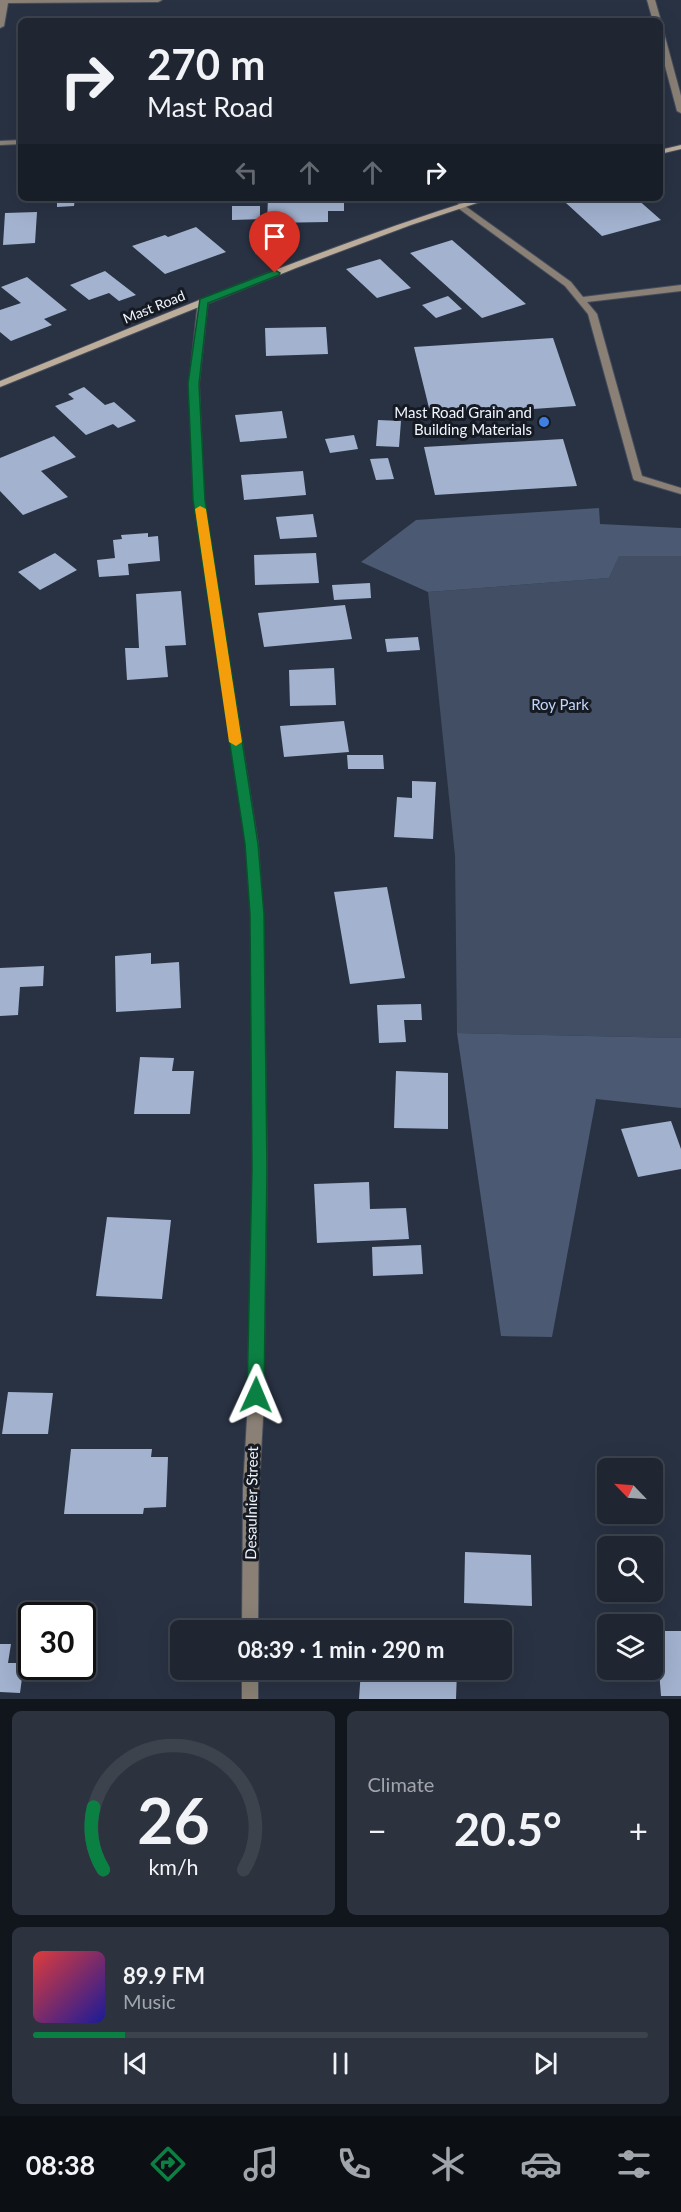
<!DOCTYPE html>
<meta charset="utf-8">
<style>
body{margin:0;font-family:Lato,sans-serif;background:#2c323e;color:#f1f3f6;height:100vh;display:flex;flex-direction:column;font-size:22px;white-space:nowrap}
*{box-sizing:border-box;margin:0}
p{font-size:20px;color:#a1a5ac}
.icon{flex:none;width:33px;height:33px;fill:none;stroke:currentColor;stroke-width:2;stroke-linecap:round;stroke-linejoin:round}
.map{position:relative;height:1699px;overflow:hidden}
.details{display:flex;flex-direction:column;gap:12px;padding:12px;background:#11151c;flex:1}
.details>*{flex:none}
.guide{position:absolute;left:18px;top:18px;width:645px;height:183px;border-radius:9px;box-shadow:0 6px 24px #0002,0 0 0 2px #3c434d;background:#1f2632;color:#f1f3f6;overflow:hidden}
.needle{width:39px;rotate:295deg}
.buttons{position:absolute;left:597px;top:1458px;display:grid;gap:12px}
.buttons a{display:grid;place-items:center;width:66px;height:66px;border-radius:9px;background:#1f2632;box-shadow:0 6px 24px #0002,0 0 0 2px #3c434d;font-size:30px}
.speed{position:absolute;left:18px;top:1602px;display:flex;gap:12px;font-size:30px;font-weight:700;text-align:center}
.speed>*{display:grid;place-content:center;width:78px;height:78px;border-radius:50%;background:#1f2632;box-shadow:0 6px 24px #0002,0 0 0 2px #3c434d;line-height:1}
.speed .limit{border:3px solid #111;border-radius:9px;background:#fff;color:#111}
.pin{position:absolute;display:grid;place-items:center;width:51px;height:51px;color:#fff;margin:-62px -26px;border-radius:50% 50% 50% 0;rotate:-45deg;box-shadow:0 0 6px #0007}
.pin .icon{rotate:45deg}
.me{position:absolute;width:66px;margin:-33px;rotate:1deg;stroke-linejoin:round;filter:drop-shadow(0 0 4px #0008)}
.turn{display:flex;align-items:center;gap:21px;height:126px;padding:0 30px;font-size:27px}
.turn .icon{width:78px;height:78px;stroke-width:2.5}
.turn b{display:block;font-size:42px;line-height:51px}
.lanes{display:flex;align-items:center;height:57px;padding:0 30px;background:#0003;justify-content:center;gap:30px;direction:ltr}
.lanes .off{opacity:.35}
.big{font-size:45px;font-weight:700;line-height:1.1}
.details .tile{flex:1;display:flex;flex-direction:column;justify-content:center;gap:9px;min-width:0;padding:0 21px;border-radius:9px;background:#2c323e}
.details .dial{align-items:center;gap:0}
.dial svg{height:156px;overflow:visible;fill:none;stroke:#3c434d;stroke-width:7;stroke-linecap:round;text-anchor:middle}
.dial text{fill:#f1f3f6;stroke:none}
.song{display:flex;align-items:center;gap:18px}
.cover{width:72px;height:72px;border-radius:9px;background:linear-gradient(135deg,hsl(0 70% 55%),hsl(240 70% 35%))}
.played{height:6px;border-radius:3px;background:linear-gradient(90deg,#0b8043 15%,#3c434d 15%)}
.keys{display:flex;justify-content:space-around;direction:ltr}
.heat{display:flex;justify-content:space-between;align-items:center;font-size:33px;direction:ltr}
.details .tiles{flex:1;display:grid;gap:12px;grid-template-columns:1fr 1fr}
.tile:last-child{grid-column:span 2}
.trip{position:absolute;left:170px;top:1620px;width:342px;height:60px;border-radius:9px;background:#1f2632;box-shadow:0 6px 24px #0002,0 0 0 2px #3c434d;font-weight:700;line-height:60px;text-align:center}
.dock{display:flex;height:96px;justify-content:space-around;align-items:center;background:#0c0f14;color:#a1a5ac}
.dock .icon{width:42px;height:42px}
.dock .active{color:#0b8043}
.dock b{font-size:27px;color:#f1f3f6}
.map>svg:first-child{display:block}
.green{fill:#424e64}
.forest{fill:#4b5972}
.building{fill:#a2b2cf}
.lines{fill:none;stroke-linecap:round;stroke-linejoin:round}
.service-casing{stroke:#454d5d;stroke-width:2}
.minor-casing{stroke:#454d5d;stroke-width:2}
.tertiary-casing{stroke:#454d5d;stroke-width:2}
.secondary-casing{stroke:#454d5d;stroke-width:2}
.service{fill:#8a8075;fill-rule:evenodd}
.minor{fill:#8a8075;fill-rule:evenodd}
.tertiary{fill:#8a8075;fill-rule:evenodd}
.secondary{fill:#bcac9a;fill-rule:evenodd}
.route{fill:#0b8043;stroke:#07532c;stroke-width:1.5}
.slow{fill:#f59e0b}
.shop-dot{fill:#3f7fe0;stroke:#161a22;stroke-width:2}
.labels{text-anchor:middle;stroke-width:6;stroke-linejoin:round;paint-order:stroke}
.far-street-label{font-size:14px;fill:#f0f5fe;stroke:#161a22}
.poi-label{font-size:15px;fill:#f0f5fe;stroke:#161a22;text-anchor:end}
.park-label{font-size:15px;fill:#c0d6fe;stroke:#161a22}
.street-label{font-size:15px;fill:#f0f5fe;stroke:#161a22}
</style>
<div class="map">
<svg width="681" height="1699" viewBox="0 0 681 1699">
<rect width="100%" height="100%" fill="#293243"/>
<path class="green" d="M 623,546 L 681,546 L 681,1038 L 457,1033 L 455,856 L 428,592 L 609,578 Z"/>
<path class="forest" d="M 599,508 L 600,524 L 681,528 L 681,556 L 619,556 L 609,578 L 428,592 L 361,562 L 416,520 Z
M 457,1033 L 681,1038 L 681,1108 L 596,1099 L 552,1337 L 501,1336 Z"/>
<path class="building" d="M 57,198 L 75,198 L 74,206 L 57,207 Z
M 268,198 L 344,198 L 344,211 L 328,211 L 328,222 L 267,223 Z
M 585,198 L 636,198 L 661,220 L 602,236 L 566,203 Z
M 232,206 L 260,206 L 260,219 L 232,220 Z
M 37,212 L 35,243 L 3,245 L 5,213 Z
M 196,227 L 226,252 L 165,274 L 132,246 L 165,235 L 168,237 Z
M 452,240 L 526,304 L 482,318 L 410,253 Z
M 380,259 L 411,288 L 377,298 L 346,269 Z
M 105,271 L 136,295 L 119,301 L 109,293 L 89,300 L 70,285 Z
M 27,277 L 67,310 L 44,319 L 52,325 L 11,341 L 0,332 L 0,310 L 21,303 L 1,287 Z
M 448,296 L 462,309 L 436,318 L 422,305 Z
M 326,327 L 328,354 L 266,356 L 265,328 Z
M 553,338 L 576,406 L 431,416 L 414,347 Z
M 84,387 L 105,405 L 114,402 L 136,421 L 118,428 L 113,424 L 86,435 L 55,406 L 74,399 L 68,394 Z
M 282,411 L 287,438 L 240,442 L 235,415 Z
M 378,420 L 401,421 L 399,447 L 376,446 Z
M 354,435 L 358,449 L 330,453 L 325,439 Z
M 54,436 L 76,457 L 41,471 L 68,497 L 23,515 L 0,491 L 0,458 Z
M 563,439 L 577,486 L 435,495 L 424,447 Z
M 388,458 L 394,479 L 376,480 L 370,459 Z
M 303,471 L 306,495 L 244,500 L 241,475 Z
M 313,514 L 317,537 L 280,539 L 276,517 Z
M 148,533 L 148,537 L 158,536 L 160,561 L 128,564 L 129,575 L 99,577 L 97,560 L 115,558 L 113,540 L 122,539 L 121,535 Z
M 55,553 L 77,570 L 40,590 L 18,572 Z
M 316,553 L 319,583 L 255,585 L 254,555 Z
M 370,583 L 371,598 L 334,600 L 332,585 Z
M 181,591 L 186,645 L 165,646 L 168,677 L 127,680 L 125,648 L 139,648 L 136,594 Z
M 345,605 L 352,639 L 264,647 L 258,613 Z
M 418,637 L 420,650 L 387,652 L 385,639 Z
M 334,668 L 336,705 L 290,706 L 289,670 Z
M 344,721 L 349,752 L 284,757 L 280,726 Z
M 347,755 L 383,755 L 384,769 L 348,769 Z
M 412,781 L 436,782 L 433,839 L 394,837 L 397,797 L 412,798 Z
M 387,887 L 405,978 L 350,984 L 334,892 Z
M 151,953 L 151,964 L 179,962 L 181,1008 L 116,1012 L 115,956 Z
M 44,966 L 43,986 L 20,987 L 18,1015 L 0,1016 L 0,968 Z
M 421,1004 L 422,1020 L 404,1020 L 406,1042 L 379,1043 L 377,1005 Z
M 140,1057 L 174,1058 L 172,1071 L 194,1071 L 190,1114 L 134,1114 Z
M 396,1071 L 448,1073 L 448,1129 L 394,1128 Z
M 671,1121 L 681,1149 L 681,1169 L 638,1177 L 621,1129 Z
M 369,1182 L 370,1209 L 406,1208 L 409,1239 L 317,1243 L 314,1184 Z
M 107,1217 L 171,1220 L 162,1299 L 96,1296 Z
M 421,1245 L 423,1274 L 373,1276 L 372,1247 Z
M 8,1392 L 53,1393 L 48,1434 L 2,1434 Z
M 71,1449 L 152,1449 L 151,1457 L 168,1457 L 166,1507 L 144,1508 L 143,1514 L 64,1514 Z
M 465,1552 L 531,1555 L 532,1606 L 464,1603 Z
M 656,1631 L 681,1631 L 681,1696 L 661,1696 Z
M 0,1644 L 11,1644 L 8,1663 L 24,1663 L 20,1693 L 0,1692 Z
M 361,1670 L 457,1670 L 456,1699 L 359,1699 Z"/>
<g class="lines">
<g class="service-casing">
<path id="service" d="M 461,203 L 571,282 L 583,297 L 681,285 L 681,291 L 587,302 L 597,314 L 642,476 L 681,488 L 681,494 L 634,480 L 633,478 L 588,314 L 565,286 L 458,208 L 458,204 Z"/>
</g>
<g class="minor-casing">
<path id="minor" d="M 0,0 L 162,0 L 158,2 L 8,3 L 4,26 L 0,28 Z
M 21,140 L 21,144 L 0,145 L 0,141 Z
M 203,298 L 208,301 L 199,384 L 204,500 L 258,844 L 263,914 L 267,1169 L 263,1418 L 259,1489 L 258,1630 L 242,1630 L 243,1489 L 247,1418 L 253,1169 L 251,914 L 246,844 L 194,500 L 189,384 L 198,301 Z
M 242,1670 L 258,1670 L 258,1699 L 242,1699 Z"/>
</g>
<g class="tertiary-casing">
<path id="tertiary" d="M 647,0 L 655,0 L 661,21 L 660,22 L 653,21 Z
M 660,31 L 664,33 L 681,96 L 681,113 L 677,111 L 660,47 Z"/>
</g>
<g class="secondary-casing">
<path id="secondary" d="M 681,145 L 681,149 L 660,154 L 660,150 Z
M 479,198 L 492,198 L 411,225 L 296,268 L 0,387 L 0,381 C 159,317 316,249 479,198 Z"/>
</g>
<use href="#service" class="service"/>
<use href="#minor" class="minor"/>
<use href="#tertiary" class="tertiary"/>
<use href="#secondary" class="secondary"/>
</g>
<path class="route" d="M 275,270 L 280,273 L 279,275 L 208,303 L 199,384 L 205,500 L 258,844 L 264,914 L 267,1169 L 264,1395 L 262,1401 L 256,1403 L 250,1401 L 247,1395 L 252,1169 L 250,914 L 245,844 L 193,500 L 188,384 L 200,299 Z"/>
<path class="slow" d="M 200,506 L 206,509 L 242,742 L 236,746 L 229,742 L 195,509 Z"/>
<circle class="shop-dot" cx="544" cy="422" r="6"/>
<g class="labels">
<g class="far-street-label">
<text transform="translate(154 307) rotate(-22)" y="5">Mast Road</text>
</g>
<g class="poi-label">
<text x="532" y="418">Mast Road Grain and<tspan x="532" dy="17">Building Materials</tspan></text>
</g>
<g class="park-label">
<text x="560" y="710">Roy Park</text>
</g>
<g class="street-label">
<text transform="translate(252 1503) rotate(-89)" y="5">Desaulnier Street</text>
</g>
</g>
</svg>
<div class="buttons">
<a><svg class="needle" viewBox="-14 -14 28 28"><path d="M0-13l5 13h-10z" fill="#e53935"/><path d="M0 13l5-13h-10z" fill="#a1a5ac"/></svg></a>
<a><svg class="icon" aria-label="search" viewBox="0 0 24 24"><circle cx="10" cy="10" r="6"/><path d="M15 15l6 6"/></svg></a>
<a><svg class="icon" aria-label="layers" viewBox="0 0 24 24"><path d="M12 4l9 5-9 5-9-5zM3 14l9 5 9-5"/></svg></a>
</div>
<div class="speed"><div class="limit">30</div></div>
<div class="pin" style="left:275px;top:273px;background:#d93025"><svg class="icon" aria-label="arrive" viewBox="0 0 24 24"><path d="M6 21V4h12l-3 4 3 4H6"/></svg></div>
<svg class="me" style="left:256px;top:1395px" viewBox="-20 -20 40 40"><path d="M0-17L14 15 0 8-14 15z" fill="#0b8043" stroke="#fff" stroke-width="4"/></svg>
<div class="trip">08:39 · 1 min · 290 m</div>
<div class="guide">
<div class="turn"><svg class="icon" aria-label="right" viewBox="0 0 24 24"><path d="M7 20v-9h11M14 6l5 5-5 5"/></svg><div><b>270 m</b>Mast Road</div></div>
<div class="lanes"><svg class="icon off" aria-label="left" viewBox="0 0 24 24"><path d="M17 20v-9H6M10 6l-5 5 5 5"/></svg><svg class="icon off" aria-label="ahead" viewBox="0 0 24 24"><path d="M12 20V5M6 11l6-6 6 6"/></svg><svg class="icon off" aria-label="ahead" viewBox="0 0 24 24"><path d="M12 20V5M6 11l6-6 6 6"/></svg><svg class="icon" aria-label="right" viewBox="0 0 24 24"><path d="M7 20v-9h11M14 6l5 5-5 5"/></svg></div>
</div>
</div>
<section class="details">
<div class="tiles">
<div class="tile dial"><svg viewBox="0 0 100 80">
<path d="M14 69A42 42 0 1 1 86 69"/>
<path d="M14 69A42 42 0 0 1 9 37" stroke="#0b8043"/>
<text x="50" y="56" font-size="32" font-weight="700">26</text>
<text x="50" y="72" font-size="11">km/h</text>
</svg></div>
<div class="tile"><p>Climate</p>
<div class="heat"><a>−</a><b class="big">20.5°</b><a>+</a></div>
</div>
<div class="tile">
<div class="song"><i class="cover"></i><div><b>89.9 FM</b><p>Music</p></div></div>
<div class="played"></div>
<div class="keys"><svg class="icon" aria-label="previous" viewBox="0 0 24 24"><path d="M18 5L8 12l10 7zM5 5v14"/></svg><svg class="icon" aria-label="pause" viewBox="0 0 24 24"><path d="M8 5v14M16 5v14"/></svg><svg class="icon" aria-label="next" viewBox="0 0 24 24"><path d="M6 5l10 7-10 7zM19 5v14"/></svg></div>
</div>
</div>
</section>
<nav class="dock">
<b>08:38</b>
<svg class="icon active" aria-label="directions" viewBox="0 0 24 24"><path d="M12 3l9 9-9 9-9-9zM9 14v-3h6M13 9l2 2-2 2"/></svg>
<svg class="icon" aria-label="music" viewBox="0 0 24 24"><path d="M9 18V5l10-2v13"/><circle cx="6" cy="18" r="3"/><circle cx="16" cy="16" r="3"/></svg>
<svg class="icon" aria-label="phone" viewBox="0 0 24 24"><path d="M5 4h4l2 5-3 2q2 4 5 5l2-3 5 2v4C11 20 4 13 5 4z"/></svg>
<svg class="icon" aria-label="climate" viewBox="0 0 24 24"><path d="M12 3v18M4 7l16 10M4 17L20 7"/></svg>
<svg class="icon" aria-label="car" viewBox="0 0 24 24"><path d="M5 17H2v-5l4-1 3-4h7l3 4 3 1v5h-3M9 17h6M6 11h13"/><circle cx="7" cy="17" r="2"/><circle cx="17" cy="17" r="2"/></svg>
<svg class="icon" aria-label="filters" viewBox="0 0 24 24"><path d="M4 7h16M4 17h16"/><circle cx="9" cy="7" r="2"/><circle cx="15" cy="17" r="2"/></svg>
</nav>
